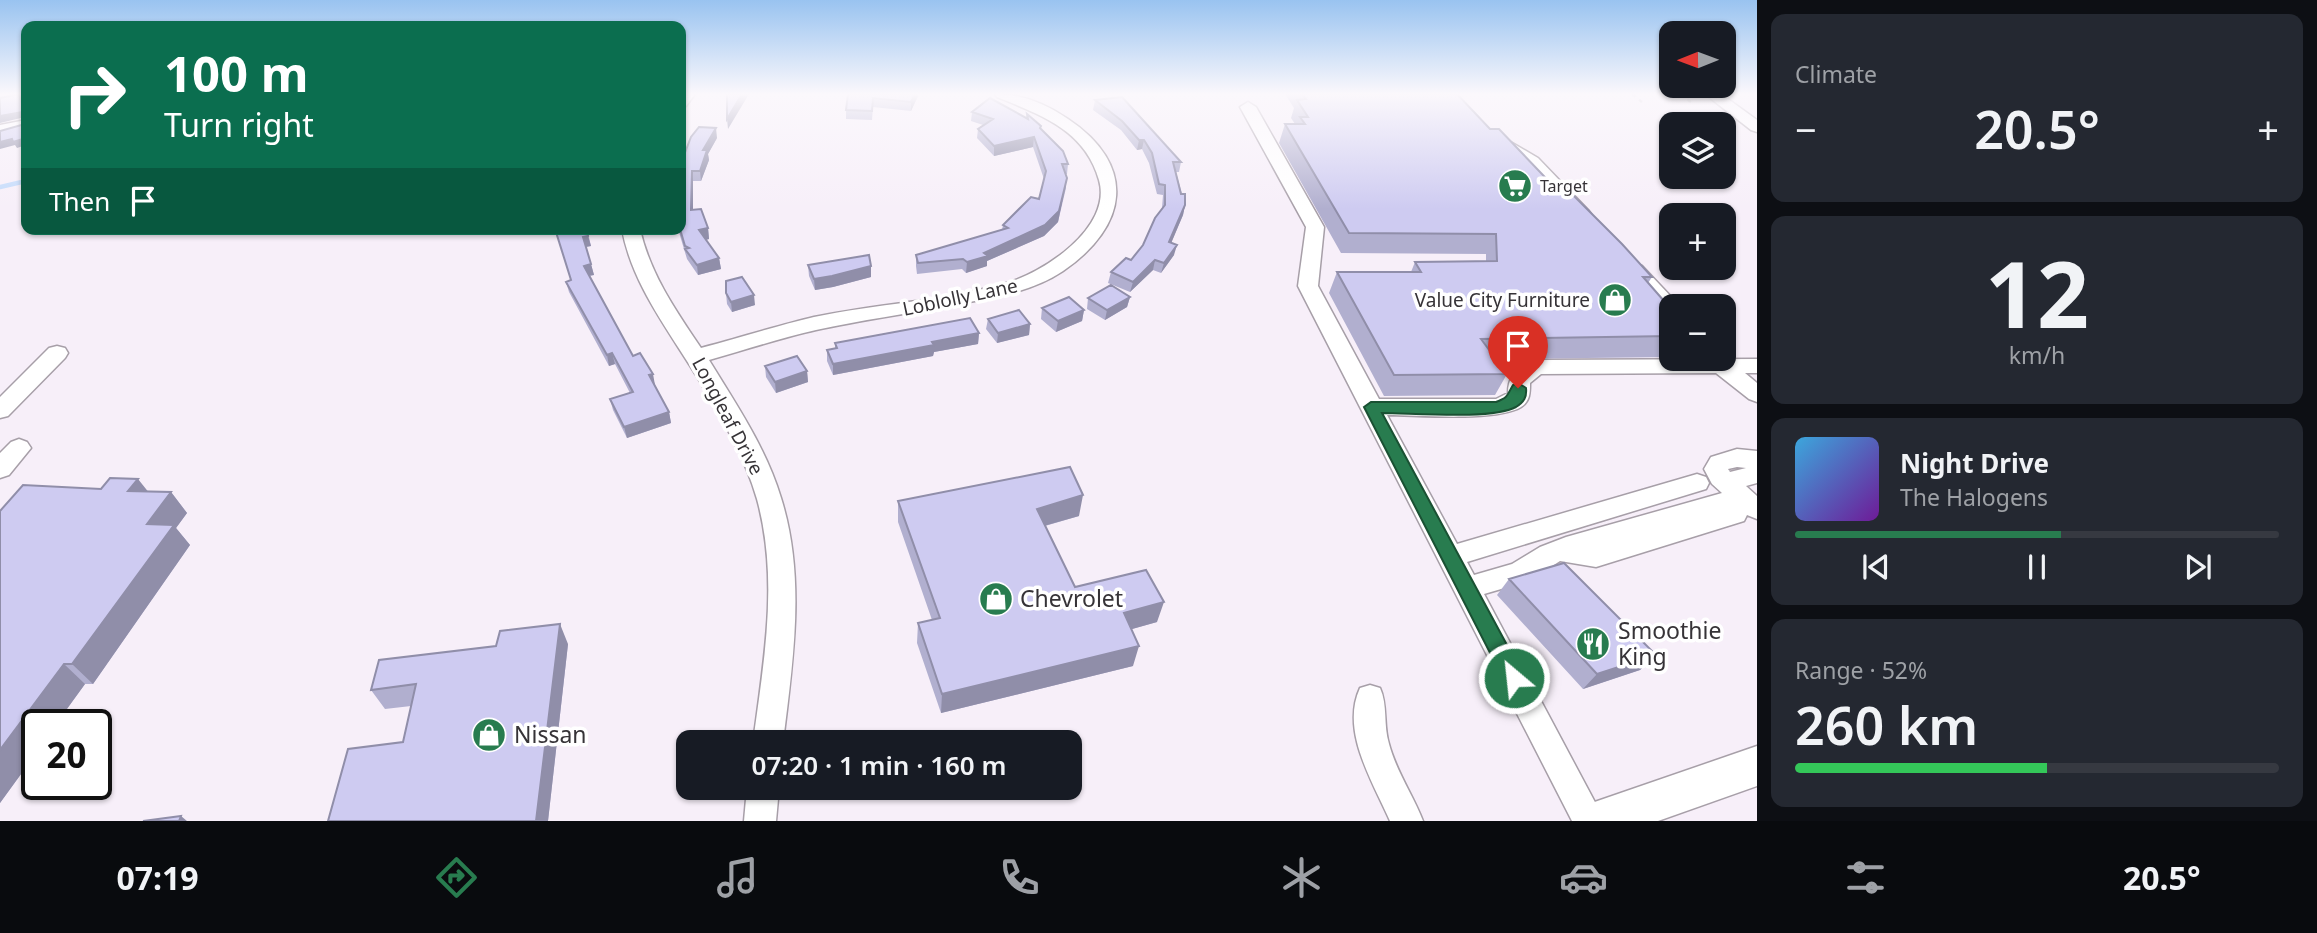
<!DOCTYPE html>
<meta charset="utf-8">
<style>
body{margin:0;font-family:"Noto Sans",sans-serif;background:#242831;color:#f1f3f6;height:100vh;display:flex;flex-direction:column;font-size:26px;white-space:nowrap}
*{box-sizing:border-box;margin:0}
p{font-size:23px;color:#9ea1a6}
.icon{flex:none;width:38px;height:38px;fill:none;stroke:currentColor;stroke-width:2;stroke-linecap:round;stroke-linejoin:round}
.map{position:relative;flex:1;overflow:hidden}
.sheet{display:flex;flex-direction:column;gap:14px;padding:14px;background:#0d0f14;width:560px}
.sheet>*{flex:none}
.top-card{position:absolute;left:21px;top:21px;width:665px;height:214px;border-radius:14px;box-shadow:0 2px 5px #0004;background:#0b6e4f;color:#fff;overflow:hidden}
.needle{width:46px;rotate:269deg}
.controls{position:absolute;left:1659px;top:21px;display:grid;gap:14px}
.controls a{display:grid;place-items:center;width:77px;height:77px;border-radius:14px;background:#171b24;box-shadow:0 2px 5px #0004;font-size:35px}
.speed{position:absolute;left:21px;top:709px;display:flex;gap:14px;font-size:35px;font-weight:700;text-align:center}
.speed>*{display:grid;place-content:center;width:91px;height:91px;border-radius:50%;background:#171b24;box-shadow:0 2px 5px #0004;line-height:1}
.speed .limit{border:4px solid #111;border-radius:10px;background:#fff;color:#111}
.pin{position:absolute;display:grid;place-items:center;width:60px;height:60px;color:#fff;margin:-72px -30px;border-radius:50% 50% 50% 0;rotate:-45deg;box-shadow:0 0 7px #0007}
.pin .icon{rotate:45deg}
.me{position:absolute;width:77px;margin:-38px;rotate:332deg;stroke-linejoin:round;filter:drop-shadow(0 0 5px #0008)}
.turn{display:flex;align-items:center;gap:24px;height:147px;padding:0 28px;font-size:32px}
.turn .icon{width:91px;height:91px;stroke-width:2.5}
.turn b{display:block;font-size:49px;line-height:60px}
.then{display:flex;align-items:center;height:66px;padding:0 28px;background:#0003;gap:14px;font-size:26px}
.big{font-size:52px;font-weight:600;line-height:1.1}
.sheet .tile{flex:1;display:flex;flex-direction:column;justify-content:center;gap:10px;min-width:0;padding:0 24px;border-radius:14px;background:#242831}
.sheet .dial{align-items:center;gap:0}
.dial b{font-size:91px;line-height:1}
.song{display:flex;align-items:center;gap:21px}
.cover{width:84px;height:84px;border-radius:10px;background:linear-gradient(135deg,hsl(200 70% 55%),hsl(280 70% 35%))}
.played{height:7px;border-radius:4px;background:linear-gradient(90deg,#287c4f 55%,#363941 55%)}
.keys{display:flex;justify-content:space-around;direction:ltr}
.heat{display:flex;justify-content:space-between;align-items:center;font-size:38px;direction:ltr}
.charge{height:10px;border-radius:5px;background:linear-gradient(90deg,#34c759 52%,#363941 0)}
.trip{position:absolute;left:676px;top:730px;width:406px;height:70px;border-radius:14px;background:#171b24;box-shadow:0 2px 5px #0004;font-weight:600;line-height:70px;text-align:center}
.tabs{display:flex;height:112px;justify-content:space-around;align-items:center;background:#090b0e;color:#9ea1a6}
.tabs .icon{width:49px;height:49px}
.tabs .on{color:#287c4f}
.tabs b{font-size:32px;color:#f1f3f6}
main{display:flex;flex:1;min-height:0}
.map>svg:first-child{display:block}
.lines{fill:none;stroke-linecap:round;stroke-linejoin:round}
.stream{stroke:#c2dafb;stroke-width:4.5}
.minor-casing{stroke:#a79fa8;stroke-width:3}
.major-casing{stroke:#a79fa8;stroke-width:3}
.path-far1{stroke:#b0aab2;stroke-width:2.5;stroke-dasharray:4.5 4.5;stroke-linecap:butt}
.path{stroke:#b0aab2;stroke-width:4.5;stroke-dasharray:7 7;stroke-linecap:butt}
.minor{fill:#fff;fill-rule:evenodd}
.major{fill:#fff;fill-rule:evenodd}
.wall{fill:#b1afcf}
.shaded-wall{fill:#908ea9}
.building{fill:#cecbf1;stroke:#908ea9;stroke-width:2}
.route{fill:#287c4f;stroke:#1a5133;stroke-width:2}
.labels{text-anchor:middle;stroke-width:7;stroke-linejoin:round;paint-order:stroke}
.far-poi-label{font-size:16px;fill:#363337;stroke:#fff;text-anchor:start}
.street-label{font-size:19px;fill:#363337;stroke:#fff}
.poi-label{font-size:19px;fill:#363337;stroke:#fff;text-anchor:end}
.near-poi-label{font-size:23px;fill:#363337;stroke:#fff;text-anchor:start}
</style>
<main>
<div class="map">
<svg width="1757" height="821" viewBox="0 0 1757 821">
<rect width="100%" height="100%" fill="#f7eff9"/>
<g class="lines">
<path class="stream" d="M 0,187 L 26,181"/>
<g class="minor-casing">
<path id="minor" d="M 681,94 L 695,94 L 686,106 L 681,108 Z
M 995,94 C 1022,94 1046,104 1068,119 C 1137,165 1129,226 1063,271 C 1030,293 991,298 953,305 C 907,314 861,320 816,330 C 780,338 745,350 709,360 C 736,404 766,448 781,498 C 806,577 793,661 783,742 L 753,742 C 764,661 779,579 757,499 C 745,457 721,417 699,380 C 670,332 632,285 622,229 L 640,229 C 650,274 676,311 701,348 C 739,338 776,326 814,317 C 876,304 942,301 1003,284 C 1042,274 1113,228 1099,180 C 1085,130 1041,115 997,97 Z
M 1705,94 L 1721,94 L 1757,120 L 1757,132 L 1751,130 Z
M 1248,102 L 1256,107 L 1324,227 L 1318,286 L 1379,399 L 1496,399 L 1508,393 C 1508,375 1518,365 1536,360 L 1757,359 L 1757,373 L 1745,373 L 1757,383 L 1757,402 L 1749,399 L 1716,373 L 1541,374 L 1530,383 C 1530,393 1530,401 1521,407 C 1496,422 1418,415 1387,415 L 1457,544 L 1697,474 L 1706,477 L 1709,483 L 1706,489 L 1467,562 L 1474,575 L 1512,564 L 1540,547 L 1566,537 L 1722,493 L 1712,484 L 1704,469 L 1711,457 L 1737,449 L 1757,451 L 1757,483 L 1746,486 L 1757,496 L 1757,519 L 1747,515 L 1744,521 L 1596,567 L 1560,561 L 1529,581 L 1484,594 L 1605,821 L 1572,821 L 1298,286 L 1306,227 L 1240,107 ZM 1737,467 L 1746,468 L 1730,472 L 1728,469 Z
M 26,120 L 26,130 L 0,135 L 0,125 Z
M 1502,137 L 1538,158 L 1588,210 L 1591,214 L 1588,218 L 1576,218 L 1526,166 L 1496,145 L 1494,142 L 1496,139 Z
M 1635,264 L 1642,266 L 1678,304 L 1680,306 L 1671,306 L 1671,314 L 1664,312 L 1628,274 L 1625,270 Z
M 57,346 L 65,348 L 68,353 L 65,358 L 8,416 L 0,418 L 0,397 L 49,348 Z
M 19,439 L 27,442 L 31,448 L 9,475 L 0,478 L 0,453 L 11,442 Z
M 1370,685 L 1380,688 C 1388,705 1383,725 1389,744 C 1396,771 1413,795 1423,821 L 1390,821 C 1373,782 1340,731 1360,688 Z
M 747,788 L 779,788 L 776,821 L 744,821 Z"/>
</g>
<g class="major-casing">
<path id="major" d="M 1757,746 L 1757,786 L 1658,821 L 1577,821 L 1583,806 Z"/>
</g>
<path class="path-far1" d="M 1632,94 L 1642,102
M 1680,94 L 1691,102"/>
<path class="path" d="M 1628,630 L 1637,626"/>
<use href="#minor" class="minor"/>
<use href="#major" class="major"/>
</g>
<path class="wall" d="M 848,94 L 918,94 L 918,96 L 911,111 L 873,107 L 872,120 L 846,119 L 846,110 Z
M 1285,94 L 1457,94 L 1490,129 L 1652,277 L 1648,283 L 1671,309 L 1671,357 L 1496,359 L 1507,374 L 1495,395 L 1384,396 L 1329,293 L 1337,272 L 1411,272 L 1415,262 L 1486,261 L 1486,254 L 1341,253 L 1279,143 L 1285,124 L 1295,124 L 1291,118 L 1294,108 Z
M 1095,100 L 1181,162 L 1179,172 L 1176,172 L 1185,205 L 1183,215 L 1171,243 L 1174,255 L 1161,273 L 1153,270 L 1130,292 L 1108,283 L 1111,272 L 1131,260 L 1143,245 L 1162,208 L 1163,195 L 1157,194 L 1149,163 L 1142,149 L 1137,150 L 1121,130 L 1093,110 Z
M 972,112 L 1026,118 L 1027,114 L 1041,129 L 1068,164 L 1067,174 L 1066,174 L 1066,188 L 1058,222 L 1044,236 L 987,261 L 987,266 L 966,273 L 962,269 L 917,274 L 916,266 L 916,255 L 1002,230 L 1003,225 L 1039,199 L 1044,179 L 1033,147 L 994,156 L 977,138 L 978,129 L 983,125 L 971,121 Z
M 717,138 L 708,154 L 709,160 L 701,181 L 693,181 L 693,210 L 708,228 L 709,239 L 706,240 L 719,258 L 721,269 L 698,275 L 687,259 L 678,229 L 681,229 L 681,163 Z
M 286,229 L 322,229 L 321,231 L 288,232 Z
M 587,229 L 591,246 L 586,247 L 594,275 L 589,276 L 633,356 L 655,385 L 669,412 L 671,423 L 627,438 L 613,410 L 610,399 L 630,393 L 615,364 L 609,366 L 569,292 L 566,282 L 571,280 L 564,234 Z
M 808,265 L 871,277 L 833,287 L 815,290 L 809,276 Z
M 726,293 L 755,305 L 732,312 L 727,304 Z
M 1130,297 L 1127,307 L 1105,320 L 1087,309 L 1088,298 Z
M 1042,308 L 1084,310 L 1082,321 L 1056,332 L 1041,319 Z
M 988,319 L 1030,324 L 1029,335 L 997,343 L 986,329 Z
M 979,333 L 978,344 L 934,352 L 933,356 L 833,375 L 827,361 L 827,350 L 835,349 L 835,343 Z
M 765,366 L 807,371 L 808,382 L 776,393 L 766,377 Z
M 148,491 L 171,492 L 187,513 L 176,528 L 190,545 L 93,684 L 85,684 L 56,724 L 37,724 L 37,752 L 0,803 L 0,511 Z
M 898,501 L 1079,516 L 1045,526 L 1075,587 L 1157,622 L 1132,629 L 1133,666 L 941,713 L 917,643 L 918,623 L 932,620 L 898,522 Z
M 1509,579 L 1656,655 L 1640,670 L 1583,689 L 1497,595 Z
M 568,644 L 548,821 L 328,821 L 403,742 L 411,706 L 385,709 L 371,690 Z"/>
<path class="shaded-wall" d="M 19,94 L 22,100 L 26,112 L 26,118 Z
M 742,94 L 749,94 L 728,129 L 727,119 Z
M 915,94 L 918,94 L 918,96 L 911,111 L 911,102 Z
M 22,112 L 25,117 L 0,123 L 0,116 Z
M 716,128 L 717,138 L 708,154 L 709,160 L 701,181 L 700,171 L 703,150 Z
M 1034,137 L 1033,147 L 994,156 L 994,146 Z
M 26,138 L 26,145 L 17,148 L 15,145 L 0,149 L 0,142 L 12,139 Z
M 1139,140 L 1144,140 L 1142,149 L 1137,150 Z
M 692,171 L 693,181 L 693,221 L 691,210 Z
M 1067,178 L 1058,222 L 1044,236 L 987,261 L 987,266 L 966,273 L 967,262 L 984,253 Z
M 1185,205 L 1183,215 L 1167,253 L 1169,242 Z
M 708,228 L 709,239 L 700,241 L 699,230 Z
M 588,236 L 591,246 L 585,247 L 583,237 Z
M 1177,245 L 1174,255 L 1161,273 L 1164,263 Z
M 719,258 L 721,269 L 698,275 L 697,265 Z
M 1155,260 L 1153,270 L 1130,292 L 1133,282 Z
M 591,264 L 594,275 L 587,276 L 584,266 Z
M 871,266 L 871,277 L 833,287 L 815,290 L 814,279 Z
M 754,295 L 755,305 L 732,312 L 731,302 Z
M 1130,297 L 1127,307 L 1105,320 L 1107,310 Z
M 1084,310 L 1082,321 L 1056,332 L 1058,321 Z
M 1030,324 L 1029,335 L 997,343 L 998,333 Z
M 979,333 L 978,344 L 934,352 L 933,356 L 833,375 L 833,364 L 932,342 Z
M 612,353 L 615,364 L 609,366 L 607,355 Z
M 807,371 L 808,382 L 776,393 L 775,382 Z
M 653,374 L 655,385 L 651,386 L 649,375 Z
M 669,412 L 671,423 L 627,438 L 624,427 Z
M 138,479 L 154,499 L 128,491 Z
M 171,492 L 187,513 L 176,528 L 190,545 L 93,684 L 72,664 L 147,524 Z
M 1083,495 L 1079,516 L 1033,529 L 1037,509 Z
M 1164,602 L 1157,622 L 1118,633 L 1124,613 Z
M 560,624 L 568,644 L 548,821 L 536,821 Z
M 1139,646 L 1133,666 L 941,713 L 942,694 Z
M 1656,655 L 1640,670 L 1583,689 L 1597,674 Z
M 64,664 L 85,684 L 56,724 L 37,724 L 37,752 L 0,803 L 0,750 Z
M 181,816 L 187,821 L 179,821 Z"/>
<path class="building" d="M 19,94 L 26,118 L 26,138 L 13,142 L 12,139 L 0,142 L 0,131 L 25,124 L 25,114 L 22,112 L 0,116 L 0,98 Z
M 727,94 L 742,94 L 727,119 Z
M 848,94 L 915,94 L 911,102 L 873,98 L 872,111 L 846,110 Z
M 1302,94 L 1457,94 L 1490,129 L 1499,129 L 1561,194 L 1572,194 L 1622,244 L 1652,277 L 1643,277 L 1671,309 L 1671,336 L 1481,339 L 1507,374 L 1394,375 L 1337,272 L 1421,272 L 1415,262 L 1497,261 L 1496,234 L 1349,233 L 1285,124 L 1305,124 L 1300,117 L 1308,117 L 1297,100 L 1306,99 Z
M 1122,97 L 1181,162 L 1173,162 L 1181,194 L 1185,194 L 1185,205 L 1169,242 L 1177,245 L 1164,263 L 1155,260 L 1133,282 L 1111,272 L 1126,258 L 1131,260 L 1143,245 L 1155,218 L 1165,205 L 1165,185 L 1159,184 L 1152,153 L 1144,140 L 1139,140 L 1122,121 L 1095,100 Z
M 990,98 L 1028,119 L 1027,114 L 1041,126 L 1040,128 L 1063,151 L 1068,164 L 1062,164 L 1067,178 L 1059,211 L 1045,225 L 984,253 L 988,256 L 967,262 L 963,259 L 918,263 L 916,255 L 1008,228 L 1003,225 L 1031,197 L 1039,199 L 1046,171 L 1034,137 L 994,146 L 978,129 L 993,119 L 972,112 Z
M 699,127 L 716,128 L 703,150 L 707,150 L 700,171 L 692,171 L 691,210 L 701,209 L 708,228 L 699,230 L 719,258 L 697,265 L 685,249 L 689,248 L 685,246 L 680,229 L 681,229 L 681,163 L 691,137 Z
M 563,229 L 587,229 L 588,236 L 583,237 L 591,264 L 584,266 L 633,356 L 640,353 L 653,374 L 649,375 L 669,412 L 624,427 L 610,399 L 633,392 L 612,353 L 607,355 L 566,282 L 571,280 L 556,232 L 561,230 L 564,234 Z
M 869,255 L 871,266 L 832,276 L 814,279 L 808,265 Z
M 742,277 L 754,295 L 731,302 L 726,293 L 726,281 Z
M 1111,285 L 1130,297 L 1107,310 L 1088,298 Z
M 1069,297 L 1084,310 L 1058,321 L 1042,308 Z
M 1019,310 L 1030,324 L 998,333 L 988,319 Z
M 970,318 L 979,333 L 932,342 L 934,345 L 833,364 L 827,350 L 837,348 L 835,343 Z
M 797,356 L 807,371 L 775,382 L 765,366 Z
M 1070,467 L 1083,495 L 1037,509 L 1075,587 L 1146,570 L 1164,602 L 1124,613 L 1139,646 L 942,694 L 918,623 L 940,618 L 898,501 Z
M 110,478 L 138,479 L 128,491 L 171,492 L 147,524 L 174,525 L 72,664 L 64,664 L 0,750 L 0,511 L 23,485 L 101,489 Z
M 1564,563 L 1656,655 L 1597,674 L 1509,579 Z
M 560,624 L 536,821 L 328,821 L 348,749 L 403,742 L 416,684 L 371,690 L 379,660 L 496,646 L 500,631 Z
M 181,816 L 179,821 L 143,821 Z"/>
<linearGradient id="sky" x2="0" y2="1"><stop stop-color="#99c3f0"/><stop offset="0.45" stop-color="#fbf8fc"/><stop offset="1" stop-color="#fbf8fc" stop-opacity="0"/></linearGradient>
<rect width="1757" height="209" fill="url(#sky)"/>
<path class="route" d="M 1518,383 L 1526,388 C 1527,397 1524,402 1516,407 C 1492,420 1413,413 1382,413 L 1521,671 L 1524,678 L 1521,684 L 1514,687 L 1506,684 L 1364,407 L 1371,402 L 1496,402 C 1509,397 1507,395 1513,385 Z"/>
<defs>
<g id="supermarket-disc" transform="scale(1.75)"><circle r="9.5" fill="#287c4f" stroke="#fff"/><path d="M-6-5.5h2.5l.6 2H6L4.5 2H-2.5L-4.4-4H-6ZM-1.5 3.2a1.3 1.3 0 1 0 .1 0ZM3 3.2a1.3 1.3 0 1 0 .1 0Z" fill="#fff"/></g>
<g id="shop-disc" transform="scale(1.75)"><circle r="9.5" fill="#287c4f" stroke="#fff"/><path d="M-5-2.5h2.3a2.7 3.5 0 0 1 5.4 0H5L5.5 6h-11ZM-1.5-2.5h3a1.5 2.3 0 0 0-3 0Z" fill="#fff"/></g>
<g id="restaurant-disc" transform="scale(1.75)"><circle r="9.5" fill="#287c4f" stroke="#fff"/><path d="M-5-6h1v4h1v-4h1v4h1v-4h1v5L-1.5 .5V6h-2V.5L-5-1ZM5-6V6H3V1.5H1.5Q1.5-4 5-6Z" fill="#fff"/></g>
</defs>
<g fill-rule="evenodd">
<use href="#supermarket-disc" x="1515" y="186"/>
<use href="#shop-disc" x="1615" y="300"/>
<use href="#shop-disc" x="996" y="599"/>
<use href="#restaurant-disc" x="1593" y="644"/>
<use href="#shop-disc" x="489" y="735"/>
</g>
<g class="labels">
<g class="far-poi-label">
<text x="1540" y="192">Target</text>
</g>
<g class="street-label">
<text transform="translate(960 297) rotate(-12)" y="7">Loblolly Lane</text>
<text transform="translate(728 416) rotate(62)" y="7">Longleaf Drive</text>
</g>
<g class="poi-label">
<text x="1590" y="307">Value City Furniture</text>
</g>
<g class="near-poi-label">
<text x="1020" y="607">Chevrolet</text>
<text x="1618" y="639">Smoothie<tspan x="1618" dy="26">King</tspan></text>
<text x="514" y="743">Nissan</text>
</g>
</g>
</svg>
<div class="controls">
<a><svg class="needle" viewBox="-14 -14 28 28"><path d="M0-13l5 13h-10z" fill="#e53935"/><path d="M0 13l5-13h-10z" fill="#9ea1a6"/></svg></a>
<a><svg class="icon" aria-label="layers" viewBox="0 0 24 24"><path d="M12 4l9 5-9 5-9-5zM3 14l9 5 9-5"/></svg></a>
<a>+</a>
<a>−</a>
</div>
<div class="speed"><div class="limit">20</div></div>
<div class="pin" style="left:1518px;top:388px;background:#d93025"><svg class="icon" aria-label="arrive" viewBox="0 0 24 24"><path d="M6 21V4h12l-3 4 3 4H6"/></svg></div>
<svg class="me" style="left:1514px;top:678px" viewBox="-20 -20 40 40"><circle r="17" fill="#287c4f" stroke="#fff" stroke-width="3"/><path d="M0-11L8 9 0 5-8 9z" fill="#fff"/></svg>
<div class="trip">07:20 · 1 min · 160 m</div>
<div class="top-card">
<div class="turn"><svg class="icon" aria-label="right" viewBox="0 0 24 24"><path d="M7 20v-9h11M14 6l5 5-5 5"/></svg><div><b>100 m</b>Turn right</div></div>
<div class="then">Then<svg class="icon" aria-label="arrive" viewBox="0 0 24 24"><path d="M6 21V4h12l-3 4 3 4H6"/></svg></div>
</div>
</div>
<section class="sheet">
<div class="tile"><p>Climate</p>
<div class="heat"><a>−</a><b class="big">20.5°</b><a>+</a></div>
</div>
<div class="tile dial"><b>12</b><p>km/h</p></div>
<div class="tile">
<div class="song"><i class="cover"></i><div><b>Night Drive</b><p>The Halogens</p></div></div>
<div class="played"></div>
<div class="keys"><svg class="icon" aria-label="previous" viewBox="0 0 24 24"><path d="M18 5L8 12l10 7zM5 5v14"/></svg><svg class="icon" aria-label="pause" viewBox="0 0 24 24"><path d="M8 5v14M16 5v14"/></svg><svg class="icon" aria-label="next" viewBox="0 0 24 24"><path d="M6 5l10 7-10 7zM19 5v14"/></svg></div>
</div>
<div class="tile"><p>Range · 52%</p><b class="big">260 km</b><div class="charge"></div></div>
</section>
</main>
<nav class="tabs">
<b>07:19</b>
<svg class="icon on" aria-label="directions" viewBox="0 0 24 24"><path d="M12 3l9 9-9 9-9-9zM9 14v-3h6M13 9l2 2-2 2"/></svg>
<svg class="icon" aria-label="music" viewBox="0 0 24 24"><path d="M9 18V5l10-2v13"/><circle cx="6" cy="18" r="3"/><circle cx="16" cy="16" r="3"/></svg>
<svg class="icon" aria-label="phone" viewBox="0 0 24 24"><path d="M5 4h4l2 5-3 2q2 4 5 5l2-3 5 2v4C11 20 4 13 5 4z"/></svg>
<svg class="icon" aria-label="climate" viewBox="0 0 24 24"><path d="M12 3v18M4 7l16 10M4 17L20 7"/></svg>
<svg class="icon" aria-label="car" viewBox="0 0 24 24"><path d="M5 17H2v-5l4-1 3-4h7l3 4 3 1v5h-3M9 17h6M6 11h13"/><circle cx="7" cy="17" r="2"/><circle cx="17" cy="17" r="2"/></svg>
<svg class="icon" aria-label="filters" viewBox="0 0 24 24"><path d="M4 7h16M4 17h16"/><circle cx="9" cy="7" r="2"/><circle cx="15" cy="17" r="2"/></svg>
<b>20.5°</b>
</nav>
